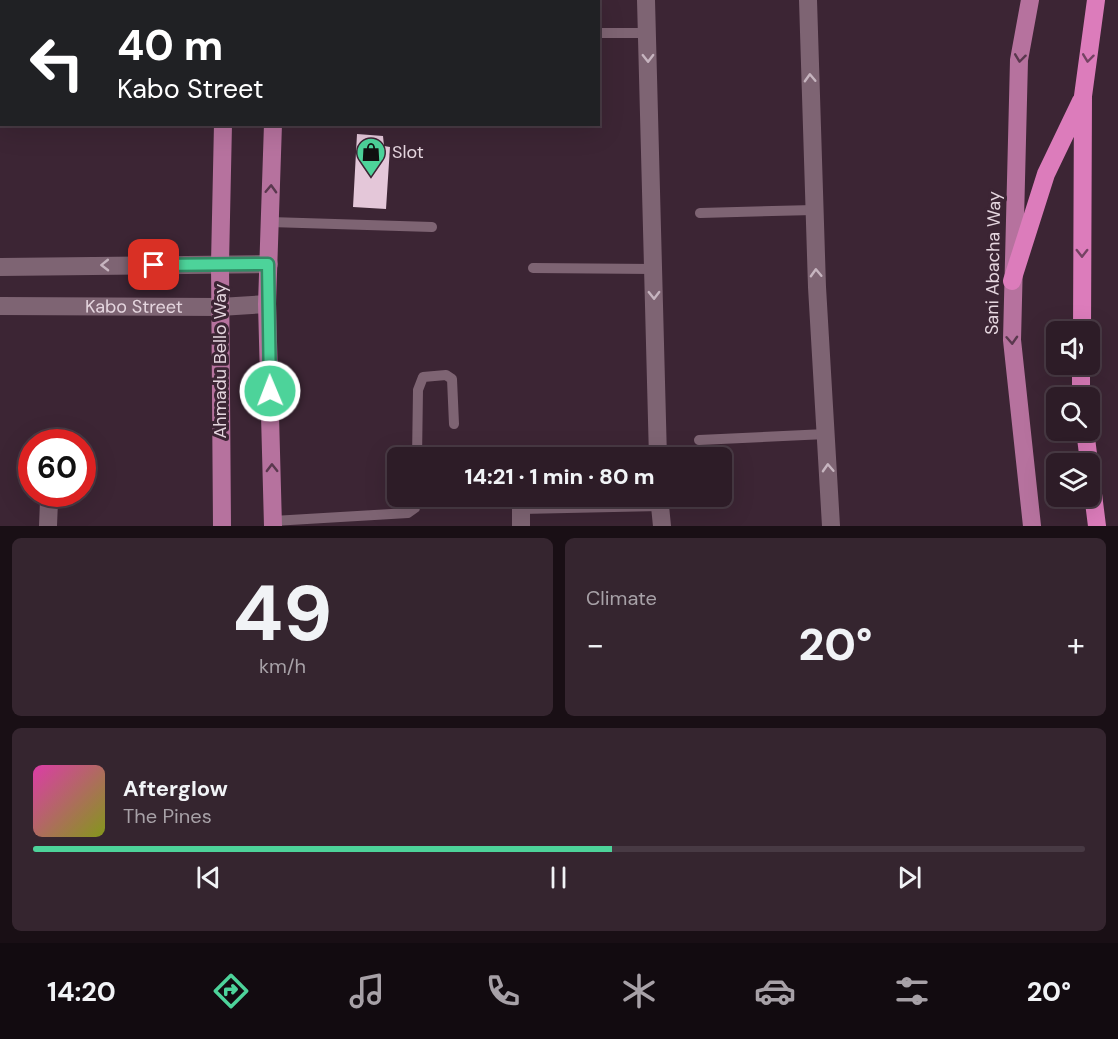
<!DOCTYPE html>
<meta charset="utf-8">
<style>
body{margin:0;font-family:"DM Sans",sans-serif;background:#35252f;color:#f1f3f6;height:100vh;display:flex;flex-direction:column;font-size:22px;white-space:nowrap}
*{box-sizing:border-box;margin:0}
p{font-size:20px;color:#a7a1a7}
.icon{flex:none;width:33px;height:33px;fill:none;stroke:currentColor;stroke-width:2;stroke-linecap:round;stroke-linejoin:round}
.map{position:relative;height:526px;overflow:hidden}
.sheet{display:flex;flex-direction:column;gap:12px;padding:12px;background:#190f15;flex:1}
.sheet>*{flex:none}
.banner{position:absolute;left:0px;top:0px;width:600px;height:126px;box-shadow:0 6px 24px #0002,0 0 0 2px #483a44;background:#202124;color:#fff;overflow:hidden}
.controls{position:absolute;left:1046px;top:321px;display:grid;gap:12px}
.controls a{display:grid;place-items:center;width:54px;height:54px;border-radius:9px;background:#2d1c27;box-shadow:0 6px 24px #0002,0 0 0 2px #483a44;font-size:30px}
.speed{position:absolute;left:18px;top:429px;display:flex;gap:12px;font-size:30px;font-weight:700;text-align:center}
.speed>*{display:grid;place-content:center;width:78px;height:78px;border-radius:50%;background:#2d1c27;box-shadow:0 6px 24px #0002,0 0 0 2px #483a44;line-height:1}
.speed .limit{border:9px solid #d22;background:#fff;color:#111}
.pin{position:absolute;display:grid;place-items:center;width:51px;height:51px;color:#fff;margin:-26px;border-radius:12px;box-shadow:0 3px 9px #0006}
.me{position:absolute;width:66px;margin:-33px;rotate:359deg;stroke-linejoin:round;filter:drop-shadow(0 0 4px #0008)}
.turn{display:flex;align-items:center;gap:21px;height:126px;padding:0 18px;font-size:27px}
.turn .icon{width:78px;height:78px;stroke-width:2.5}
.turn b{display:block;font-size:42px;line-height:51px}
.big{font-size:45px;font-weight:800;line-height:1.1}
.sheet .tile{flex:1;display:flex;flex-direction:column;justify-content:center;gap:9px;min-width:0;padding:0 21px;border-radius:9px;background:#35252f}
.sheet .dial{align-items:center;gap:0}
.dial b{font-size:78px;line-height:1}
.song{display:flex;align-items:center;gap:18px}
.cover{width:72px;height:72px;border-radius:9px;background:linear-gradient(135deg,hsl(320 70% 55%),hsl(70 70% 35%))}
.played{height:6px;border-radius:3px;background:linear-gradient(90deg,#4dd39a 55%,#483a44 55%)}
.keys{display:flex;justify-content:space-around;direction:ltr}
.heat{display:flex;justify-content:space-between;align-items:center;font-size:33px;direction:ltr}
.sheet .tiles{flex:1;display:grid;gap:12px;grid-template-columns:1fr 1fr}
.tile:last-child{grid-column:span 2}
.trip{position:absolute;left:387px;top:447px;width:345px;height:60px;border-radius:9px;background:#2d1c27;box-shadow:0 6px 24px #0002,0 0 0 2px #483a44;font-weight:800;line-height:60px;text-align:center}
.tabs{display:flex;height:96px;justify-content:space-around;align-items:center;background:#120b10;color:#a7a1a7}
.tabs .icon{width:42px;height:42px}
.tabs .on{color:#4dd39a}
.tabs b{font-size:27px;color:#f1f3f6}
.map>svg:first-child{display:block}
.building{fill:#e4c7d9}
.lines{fill:none;stroke-linecap:round;stroke-linejoin:round}
.lane{stroke:#7e6473;stroke-width:10}
.street{stroke:#7e6473;stroke-width:18}
.primary{stroke:#b6729e;stroke-width:18}
.highway{stroke:#dc7cbb;stroke-width:18}
.oneway{stroke:#c6b4bf}
.oneway2{stroke:#5a384e}
.oneway3{stroke:#744363}
.route-casing{stroke:#328964;stroke-width:15}
.route{stroke:#4dd39a;stroke-width:10}
.labels{text-anchor:middle;stroke-width:6;stroke-linejoin:round;paint-order:stroke}
.poi-label{font-size:18px;fill:#e5d6df;stroke:#3c2534;text-anchor:start}
.street-label{font-size:18px;fill:#e5d6df;stroke:#3c2534}
</style>
<div class="map">
<svg width="1118" height="526" viewBox="0 0 1118 526">
<rect width="100%" height="100%" fill="#3c2534"/>
<path class="building" d="M 357,134 L 383,136 L 384,146 L 390,147 L 386,209 L 353,207 Z"/>
<g class="lines">
<path class="lane" d="M 598,33 L 647,33
M 700,213 L 814,210
M 270,222 L 432,227
M 533,268 L 653,269
M 699,440 L 826,434
M 417,458 L 418,390 L 423,377 L 446,375 L 452,379 L 454,424
M 273,521 L 408,513 L 415,508 L 416,496"/>
<g class="street">
<path d="M 646,0 L 658,458"/>
<path d="M 808,0 L 817,287 L 831,526"/>
<path d="M 0,267 L 269,264"/>
<path id="s1" d="M 0,306 L 220,307 L 267,304"/>
<path d="M 659,496 L 662,526"/>
<path d="M 521,505 L 660,502"/>
<path d="M 48,526 L 49,501"/>
<path d="M 521,526 L 521,505 L 525,496"/>
</g>
<path class="primary" d="M 1030,0 L 1019,60 L 1012,340 L 1032,526
M 225,2 L 225,0
M 277,2 L 277,0
M 273,124 L 267,304 L 273,526
M 222,526 L 220,264 L 223,124"/>
<path class="highway" d="M 1012,281 L 1046,174 L 1081,101
M 1082,332 L 1083,96 L 1096,0
M 1081,398 L 1081,364
M 1085,430 L 1097,526"/>
</g>
<defs><path id="oneway-chevron" d="M-2-3.5L2.5 0L-2 3.5" fill="none" stroke-width="1.6" stroke-linecap="round" stroke-linejoin="round" transform="scale(1.5)"/></defs>
<g class="oneway">
<use href="#oneway-chevron" transform="translate(648 58) rotate(89)"/>
<use href="#oneway-chevron" transform="translate(810 78) rotate(-92)"/>
<use href="#oneway-chevron" transform="translate(105 265) rotate(179)"/>
<use href="#oneway-chevron" transform="translate(816 273) rotate(-92)"/>
<use href="#oneway-chevron" transform="translate(654 295) rotate(89)"/>
<use href="#oneway-chevron" transform="translate(828 468) rotate(-93)"/>
</g>
<g class="oneway2">
<use href="#oneway-chevron" transform="translate(1020 58) rotate(97)"/>
<use href="#oneway-chevron" transform="translate(271 189) rotate(-88)"/>
<use href="#oneway-chevron" transform="translate(1012 340) rotate(87)"/>
<use href="#oneway-chevron" transform="translate(272 468) rotate(-91)"/>
</g>
<g class="oneway3">
<use href="#oneway-chevron" transform="translate(1088 58) rotate(97)"/>
<use href="#oneway-chevron" transform="translate(1082 253) rotate(90)"/>
</g>
<g class="lines">
<g class="route-casing">
<path id="route" d="M 154,265 L 268,264 L 270,391"/>
</g>
<use href="#route" class="route"/>
</g>
<defs>
<g id="shop-pin" transform="scale(1.5)"><path d="M0 17L-7.5 6A9.5 9.5 0 1 1 7.5 6Z" fill="#4dd39a" stroke="#3c2534"/><path d="M-5-2.5h2.3a2.7 3.5 0 0 1 5.4 0H5L5.5 6h-11ZM-1.5-2.5h3a1.5 2.3 0 0 0-3 0Z" fill="#111"/></g>
</defs>
<g fill-rule="evenodd">
<use href="#shop-pin" x="371" y="152"/>
</g>
<g class="labels">
<g class="poi-label">
<text x="392" y="158">Slot</text>
</g>
<g class="street-label">
<text transform="translate(993 263) rotate(-89)" y="6">Sani Abacha Way</text>
<text dy="6" stroke="none"><textPath href="#s1" startOffset="134">Kabo Street</textPath></text>
<text transform="translate(220 361) rotate(-90)" y="6">Ahmadu Bello Way</text>
</g>
</g>
</svg>
<div class="controls">
<a><svg class="icon" aria-label="sound" viewBox="0 0 24 24"><path d="M4 9h4l5-4v14l-5-4H4zM17 9q2 3 0 6"/></svg></a>
<a><svg class="icon" aria-label="search" viewBox="0 0 24 24"><circle cx="10" cy="10" r="6"/><path d="M15 15l6 6"/></svg></a>
<a><svg class="icon" aria-label="layers" viewBox="0 0 24 24"><path d="M12 4l9 5-9 5-9-5zM3 14l9 5 9-5"/></svg></a>
</div>
<div class="speed"><div class="limit">60</div></div>
<div class="pin" style="left:154px;top:265px;background:#d93025"><svg class="icon" aria-label="arrive" viewBox="0 0 24 24"><path d="M6 21V4h12l-3 4 3 4H6"/></svg></div>
<svg class="me" style="left:270px;top:391px" viewBox="-20 -20 40 40"><circle r="17" fill="#4dd39a" stroke="#fff" stroke-width="3"/><path d="M0-11L8 9 0 5-8 9z" fill="#fff"/></svg>
<div class="trip">14:21 · 1 min · 80 m</div>
<div class="banner">
<div class="turn"><svg class="icon" aria-label="left" viewBox="0 0 24 24"><path d="M17 20v-9H6M10 6l-5 5 5 5"/></svg><div><b>40 m</b>Kabo Street</div></div>
</div>
</div>
<section class="sheet">
<div class="tiles">
<div class="tile dial"><b>49</b><p>km/h</p></div>
<div class="tile"><p>Climate</p>
<div class="heat"><a>−</a><b class="big">20°</b><a>+</a></div>
</div>
<div class="tile">
<div class="song"><i class="cover"></i><div><b>Afterglow</b><p>The Pines</p></div></div>
<div class="played"></div>
<div class="keys"><svg class="icon" aria-label="previous" viewBox="0 0 24 24"><path d="M18 5L8 12l10 7zM5 5v14"/></svg><svg class="icon" aria-label="pause" viewBox="0 0 24 24"><path d="M8 5v14M16 5v14"/></svg><svg class="icon" aria-label="next" viewBox="0 0 24 24"><path d="M6 5l10 7-10 7zM19 5v14"/></svg></div>
</div>
</div>
</section>
<nav class="tabs">
<b>14:20</b>
<svg class="icon on" aria-label="directions" viewBox="0 0 24 24"><path d="M12 3l9 9-9 9-9-9zM9 14v-3h6M13 9l2 2-2 2"/></svg>
<svg class="icon" aria-label="music" viewBox="0 0 24 24"><path d="M9 18V5l10-2v13"/><circle cx="6" cy="18" r="3"/><circle cx="16" cy="16" r="3"/></svg>
<svg class="icon" aria-label="phone" viewBox="0 0 24 24"><path d="M5 4h4l2 5-3 2q2 4 5 5l2-3 5 2v4C11 20 4 13 5 4z"/></svg>
<svg class="icon" aria-label="climate" viewBox="0 0 24 24"><path d="M12 3v18M4 7l16 10M4 17L20 7"/></svg>
<svg class="icon" aria-label="car" viewBox="0 0 24 24"><path d="M5 17H2v-5l4-1 3-4h7l3 4 3 1v5h-3M9 17h6M6 11h13"/><circle cx="7" cy="17" r="2"/><circle cx="17" cy="17" r="2"/></svg>
<svg class="icon" aria-label="filters" viewBox="0 0 24 24"><path d="M4 7h16M4 17h16"/><circle cx="9" cy="7" r="2"/><circle cx="15" cy="17" r="2"/></svg>
<b>20°</b>
</nav>
